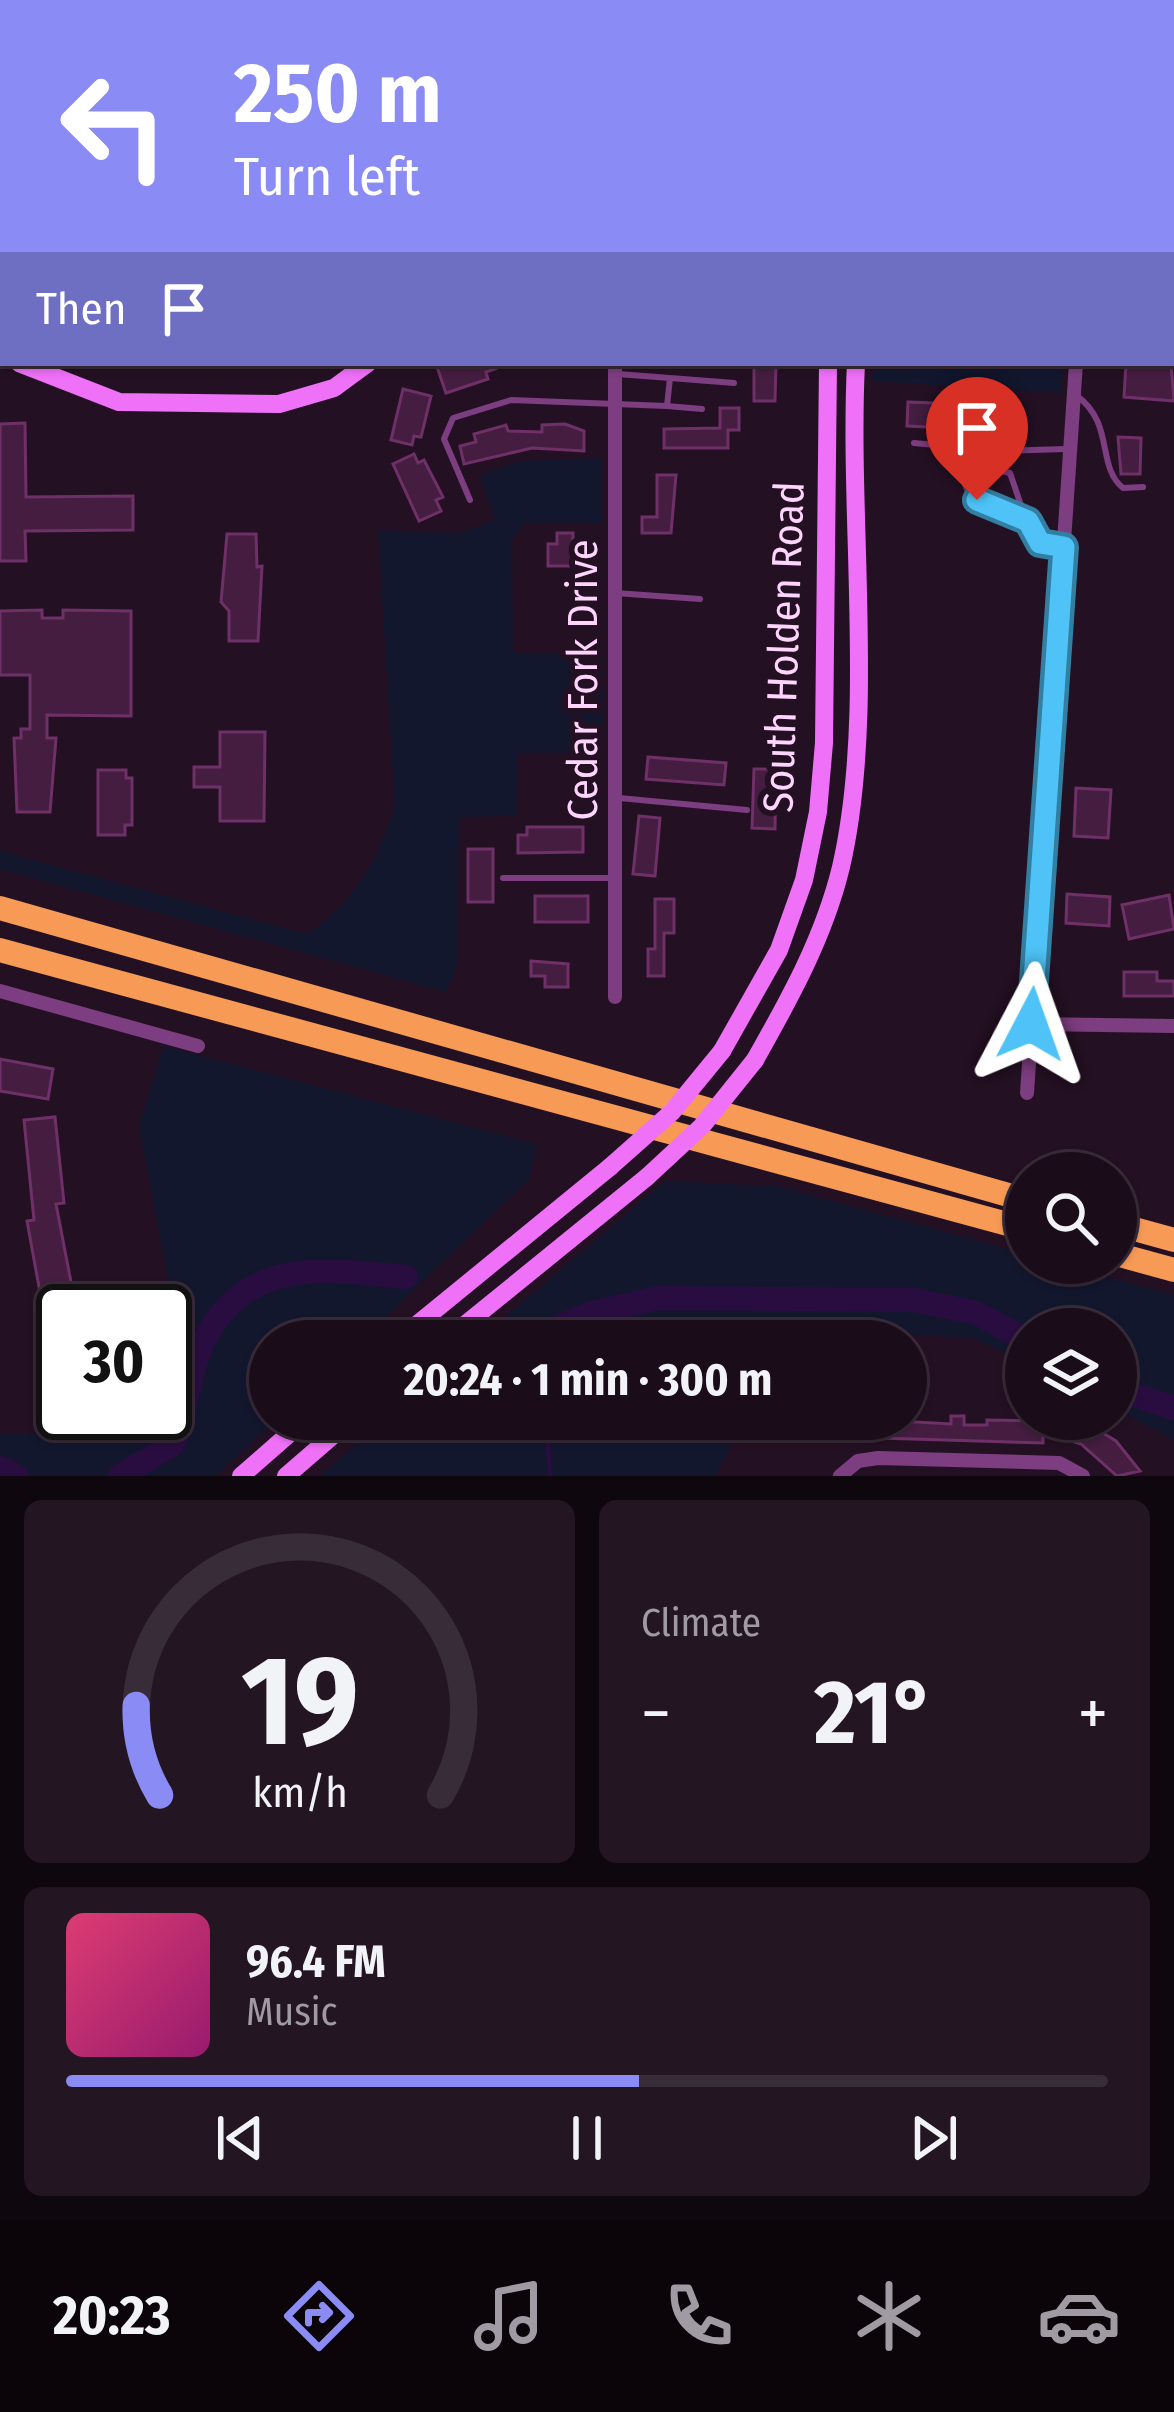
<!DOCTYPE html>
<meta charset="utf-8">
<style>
body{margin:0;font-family:"Fira Sans Condensed",sans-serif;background:#241523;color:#f1f3f6;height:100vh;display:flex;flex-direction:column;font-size:45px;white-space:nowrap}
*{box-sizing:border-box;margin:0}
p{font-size:39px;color:#a09ba2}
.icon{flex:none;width:66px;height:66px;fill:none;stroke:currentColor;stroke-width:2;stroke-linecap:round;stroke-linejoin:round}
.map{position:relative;height:1476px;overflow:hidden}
.sheet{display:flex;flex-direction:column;gap:24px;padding:24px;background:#0f070e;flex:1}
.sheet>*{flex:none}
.hud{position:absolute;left:0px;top:0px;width:1176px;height:366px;box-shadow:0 3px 9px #0004,0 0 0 3px #392c39;background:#8a8bf4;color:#fff;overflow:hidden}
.buttons{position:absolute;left:1005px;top:1152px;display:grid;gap:24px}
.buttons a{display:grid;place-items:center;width:132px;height:132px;border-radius:50%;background:#1b0c1a;box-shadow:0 3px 9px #0004,0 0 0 3px #392c39;font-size:60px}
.speed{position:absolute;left:36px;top:1284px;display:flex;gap:24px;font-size:60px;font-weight:700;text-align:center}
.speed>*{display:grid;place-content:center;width:156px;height:156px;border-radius:50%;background:#1b0c1a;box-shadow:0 3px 9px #0004,0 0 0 3px #392c39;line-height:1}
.speed .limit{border:6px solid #111;border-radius:18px;background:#fff;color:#111}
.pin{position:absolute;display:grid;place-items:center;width:102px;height:102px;color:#fff;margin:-123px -51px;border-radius:50% 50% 50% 0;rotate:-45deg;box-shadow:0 0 12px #0007}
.pin .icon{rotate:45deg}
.me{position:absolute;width:132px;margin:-66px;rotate:4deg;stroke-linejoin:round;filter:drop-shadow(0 0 9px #0008)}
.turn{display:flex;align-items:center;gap:42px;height:252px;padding:0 36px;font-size:54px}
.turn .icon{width:156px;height:156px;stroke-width:2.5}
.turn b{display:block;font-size:84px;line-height:102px}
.then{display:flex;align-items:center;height:114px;padding:0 36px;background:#0003;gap:24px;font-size:45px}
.big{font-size:90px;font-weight:700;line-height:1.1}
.sheet .card{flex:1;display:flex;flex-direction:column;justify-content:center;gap:18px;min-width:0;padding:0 42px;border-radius:18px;background:#241523}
.sheet .dial{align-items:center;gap:0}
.dial svg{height:312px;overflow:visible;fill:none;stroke:#392c39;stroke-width:7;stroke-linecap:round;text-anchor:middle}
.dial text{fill:#f1f3f6;stroke:none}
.song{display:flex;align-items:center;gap:36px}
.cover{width:144px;height:144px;border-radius:18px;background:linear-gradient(135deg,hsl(340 70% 55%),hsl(320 70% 35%))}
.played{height:12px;border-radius:6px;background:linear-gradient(90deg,#8a8bf4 55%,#392c39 55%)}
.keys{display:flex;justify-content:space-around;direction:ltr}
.heat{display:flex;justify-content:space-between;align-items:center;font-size:66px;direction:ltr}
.sheet .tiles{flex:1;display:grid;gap:24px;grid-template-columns:1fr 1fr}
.card:last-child{grid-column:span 2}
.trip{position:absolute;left:249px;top:1320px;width:678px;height:120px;border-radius:60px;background:#1b0c1a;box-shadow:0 3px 9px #0004,0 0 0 3px #392c39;font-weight:700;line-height:120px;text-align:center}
.dock{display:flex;height:192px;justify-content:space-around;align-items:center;background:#0b050a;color:#a09ba2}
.dock .icon{width:84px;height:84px}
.dock .current{color:#8a8bf4}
.dock b{font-size:54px;color:#f1f3f6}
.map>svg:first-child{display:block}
.green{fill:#13172e}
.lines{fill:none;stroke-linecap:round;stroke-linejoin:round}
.stream{stroke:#290d40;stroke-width:4.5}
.river{stroke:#290d40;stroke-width:24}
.building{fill:#441d40;stroke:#6f3068;stroke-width:3}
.path{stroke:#3548b1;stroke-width:3;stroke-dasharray:6 9;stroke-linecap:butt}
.lane{stroke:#7d3d81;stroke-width:6}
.street{stroke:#7d3d81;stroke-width:14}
.secondary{stroke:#ef71f8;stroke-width:18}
.highway{stroke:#f79a56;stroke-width:24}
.secondary-bridge{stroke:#ef71f8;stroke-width:18}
.route-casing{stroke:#337fa1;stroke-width:30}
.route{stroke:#4fc3f7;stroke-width:21}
.labels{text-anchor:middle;stroke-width:12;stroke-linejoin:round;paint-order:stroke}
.street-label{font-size:42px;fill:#fdd5fc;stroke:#241023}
</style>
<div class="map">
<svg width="1174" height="1476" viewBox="0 0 1174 1476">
<rect width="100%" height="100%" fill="#241023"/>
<path class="green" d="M 873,363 L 1063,363 L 1061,393 L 872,381 Z
M 602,458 L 602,523 L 524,523 L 512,541 L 513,654 L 603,654 L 603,752 L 518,753 L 516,816 L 459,817 L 457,966 L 446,992 L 0,869 L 0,851 L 306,934 C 354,904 378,860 395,806 L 378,530 L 460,533 L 495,520 L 480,475 L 519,461 Z
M 164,1046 L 537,1144 L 529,1179 L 361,1341 L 270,1341 L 270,1419 L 277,1419 L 215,1476 L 0,1476 L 0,1433 L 128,1434 L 148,1413 L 165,1413 L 165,1311 L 148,1311 L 173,1305 L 139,1126 Z
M 665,1181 L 777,1186 L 1026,1254 L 1026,1263 L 1057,1263 L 1174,1295 L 1174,1440 L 1116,1409 L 1116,1329 L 1026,1329 L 1026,1363 L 973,1338 L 868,1332 L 867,1341 L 477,1341 Z
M 386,1419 L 753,1419 L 740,1428 L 715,1476 L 320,1476 Z"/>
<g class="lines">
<path class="stream" d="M 547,1341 L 548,1331
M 546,1419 L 550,1476"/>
<path class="river" d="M 548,1331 L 589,1314 L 658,1298 L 914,1300 L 977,1313 L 1026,1340
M 1116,1389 L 1174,1408
M 0,1468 L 17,1476
M 120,1476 L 173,1444 C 188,1413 187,1377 202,1345 C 243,1256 324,1269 406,1277"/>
</g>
<path class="building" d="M 449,363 L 506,363 L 506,365 L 486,372 L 488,379 L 446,393 L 437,367 Z
M 754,363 L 776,363 L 775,401 L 754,401 Z
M 1126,363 L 1171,363 L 1174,401 L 1124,397 Z
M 403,389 L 431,396 L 421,437 L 414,436 L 412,445 L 391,440 Z
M 908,402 L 1016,406 L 1015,431 L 907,426 Z
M 720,408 L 739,408 L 739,430 L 728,430 L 728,448 L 664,448 L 664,429 L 720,428 Z
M 25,423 L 26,497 L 133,496 L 133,530 L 25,531 L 26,561 L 0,561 L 0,424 Z
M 565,424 L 584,431 L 584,451 L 532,448 L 464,464 L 460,446 L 476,442 L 474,434 L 506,425 L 508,431 L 542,432 L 542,425 Z
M 1118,437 L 1141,438 L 1140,474 L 1121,474 Z
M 414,454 L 418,463 L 424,460 L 443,497 L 436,500 L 441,511 L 419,521 L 393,464 Z
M 657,475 L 676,475 L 671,533 L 642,533 L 642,517 L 657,517 Z
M 557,533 L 573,533 L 573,566 L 548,566 L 548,544 L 557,544 Z
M 227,534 L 256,534 L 257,567 L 262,566 L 258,641 L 229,641 L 229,611 L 221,602 Z
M 42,610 L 42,618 L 63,618 L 63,610 L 131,611 L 131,716 L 47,715 L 47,738 L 56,738 L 50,812 L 17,812 L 14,738 L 21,738 L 21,729 L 30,729 L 30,675 L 0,675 L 0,611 Z
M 220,732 L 265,732 L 264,821 L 220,821 L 220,787 L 194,787 L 194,767 L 220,767 Z
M 648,757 L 726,763 L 724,785 L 646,779 Z
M 754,769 L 776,769 L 775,829 L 752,828 Z
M 98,770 L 126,770 L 126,778 L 132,778 L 132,825 L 125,825 L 125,835 L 98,835 Z
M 1076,788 L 1111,790 L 1108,838 L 1074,836 Z
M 639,816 L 660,818 L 655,876 L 633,874 Z
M 527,827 L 583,827 L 583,852 L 518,853 L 518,835 L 527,835 Z
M 468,849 L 493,849 L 493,902 L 468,902 Z
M 1067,894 L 1110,897 L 1109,926 L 1066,923 Z
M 1169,895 L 1174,929 L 1129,939 L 1122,905 Z
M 535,896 L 588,896 L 588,922 L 535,922 Z
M 655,899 L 674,899 L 674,933 L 664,933 L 664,976 L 648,976 L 648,949 L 655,949 Z
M 531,961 L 568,964 L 568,987 L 545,987 L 545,976 L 531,976 Z
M 1124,972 L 1157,972 L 1157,981 L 1174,981 L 1174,996 L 1124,996 Z
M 0,1059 L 53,1069 L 48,1099 L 0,1091 Z
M 55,1117 L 64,1203 L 56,1204 L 75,1303 L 43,1309 L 27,1221 L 34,1220 L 24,1120 Z
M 951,1416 L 964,1416 L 964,1425 L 987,1425 L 987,1420 L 1059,1421 L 1098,1430 L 1116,1441 L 1140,1471 L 1117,1476 L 1081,1444 L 1043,1432 L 1043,1443 L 880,1438 L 880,1420 L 951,1424 Z"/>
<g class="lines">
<path class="path" d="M 36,3 L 38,0
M 0,4 L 3,4"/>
<path class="lane" d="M 165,0 L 165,3
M 391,0 L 392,3
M 572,0 L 573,3
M 219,3 L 219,0
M 345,3 L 346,0
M 624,3 L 629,0
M 1173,324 L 1174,325
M 670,378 L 734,383
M 1077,396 C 1115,424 1096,466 1123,488 L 1143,487
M 667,406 L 702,409
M 914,443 L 999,451 L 1066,449
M 470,500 L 444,439 L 453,418 L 511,400 L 667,406 L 670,378 L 618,374
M 1026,520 L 1010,473 L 993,469 L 964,482 L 970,497 L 1026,520 L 1027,521 L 1040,543 L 1060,546
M 615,593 L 700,599
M 619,798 L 747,810
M 503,878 L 612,878"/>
<path class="street" d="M 684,3 L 689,0
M 1100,3 L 1100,0
M 1173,91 L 1174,91
M 615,363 L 615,997
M 0,991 L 198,1046
M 1031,1024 L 1174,1026
M 1027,1093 L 1076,363
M 840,1476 L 858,1461 L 878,1458 L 1059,1463 L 1083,1476"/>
<path class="secondary" d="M 812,0 L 813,3
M 842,0 L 843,3
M 0,357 L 3,357
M 19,363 L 119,402 L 279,404 L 334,388 L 368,363
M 722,1051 L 779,950 L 804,880 L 818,812 L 824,743 L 828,363
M 755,1060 C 790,998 824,937 841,867 C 876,715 848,522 856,363
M 397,1341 L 610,1167
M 445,1341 L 647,1177
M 241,1476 L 306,1419
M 286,1476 L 352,1419"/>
<path class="highway" d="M 0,908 L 1026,1200
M 0,950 L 1026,1229
M 1116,1224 L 1174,1240
M 1116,1254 L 1174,1270"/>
<path class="secondary-bridge" d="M 610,1167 L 672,1112 L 722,1051
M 647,1177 L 702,1126 L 755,1060"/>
</g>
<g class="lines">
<g class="route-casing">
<path id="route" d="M 977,500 L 1028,521 L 1040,543 L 1064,547 L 1031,1024"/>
</g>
<use href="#route" class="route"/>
</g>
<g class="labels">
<g class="street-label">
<text transform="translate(783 647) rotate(-88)" y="15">South Holden Road</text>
<text transform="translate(582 680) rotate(-90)" y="15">Cedar Fork Drive</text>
</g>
</g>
</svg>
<div class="buttons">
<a><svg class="icon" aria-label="search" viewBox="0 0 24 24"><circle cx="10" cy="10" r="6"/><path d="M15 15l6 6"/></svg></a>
<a><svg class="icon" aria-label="layers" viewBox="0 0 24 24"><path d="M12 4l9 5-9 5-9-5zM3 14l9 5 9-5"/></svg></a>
</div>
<div class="speed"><div class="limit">30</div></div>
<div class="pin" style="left:977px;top:500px;background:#d93025"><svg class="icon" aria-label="arrive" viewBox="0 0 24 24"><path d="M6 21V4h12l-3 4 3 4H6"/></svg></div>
<svg class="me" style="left:1031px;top:1024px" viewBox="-20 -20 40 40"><path d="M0-17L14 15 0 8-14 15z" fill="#4fc3f7" stroke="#fff" stroke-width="4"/></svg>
<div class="trip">20:24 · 1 min · 300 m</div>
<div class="hud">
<div class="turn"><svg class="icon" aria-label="left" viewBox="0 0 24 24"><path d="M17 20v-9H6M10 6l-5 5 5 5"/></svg><div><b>250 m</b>Turn left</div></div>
<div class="then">Then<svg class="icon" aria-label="arrive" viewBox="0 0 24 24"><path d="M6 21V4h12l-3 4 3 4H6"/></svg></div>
</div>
</div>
<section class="sheet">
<div class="tiles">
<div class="card dial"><svg viewBox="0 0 100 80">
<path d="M14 69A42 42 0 1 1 86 69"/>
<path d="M14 69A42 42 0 0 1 8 46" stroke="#8a8bf4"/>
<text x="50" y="56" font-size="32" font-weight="700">19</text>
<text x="50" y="72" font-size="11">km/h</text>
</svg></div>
<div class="card"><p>Climate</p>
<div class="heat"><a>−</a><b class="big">21°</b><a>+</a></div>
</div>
<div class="card">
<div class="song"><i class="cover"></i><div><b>96.4 FM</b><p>Music</p></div></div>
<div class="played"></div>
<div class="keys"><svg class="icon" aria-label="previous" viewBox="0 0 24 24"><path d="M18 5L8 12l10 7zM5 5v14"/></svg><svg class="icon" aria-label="pause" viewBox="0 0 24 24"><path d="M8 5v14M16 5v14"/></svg><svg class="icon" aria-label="next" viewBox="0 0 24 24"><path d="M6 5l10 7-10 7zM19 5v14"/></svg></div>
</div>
</div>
</section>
<nav class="dock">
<b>20:23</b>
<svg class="icon current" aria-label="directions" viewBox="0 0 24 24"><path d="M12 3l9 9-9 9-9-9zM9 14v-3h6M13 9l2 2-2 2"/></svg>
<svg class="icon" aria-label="music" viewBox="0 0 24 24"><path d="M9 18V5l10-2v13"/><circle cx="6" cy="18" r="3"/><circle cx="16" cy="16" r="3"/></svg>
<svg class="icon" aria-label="phone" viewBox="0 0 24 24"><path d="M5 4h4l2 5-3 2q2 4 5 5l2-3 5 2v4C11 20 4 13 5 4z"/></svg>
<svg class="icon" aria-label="climate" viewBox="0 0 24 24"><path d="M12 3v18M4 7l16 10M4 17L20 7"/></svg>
<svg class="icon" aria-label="car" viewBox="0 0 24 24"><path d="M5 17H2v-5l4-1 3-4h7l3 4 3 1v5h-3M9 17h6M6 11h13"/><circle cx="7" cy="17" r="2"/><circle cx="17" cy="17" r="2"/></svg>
</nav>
